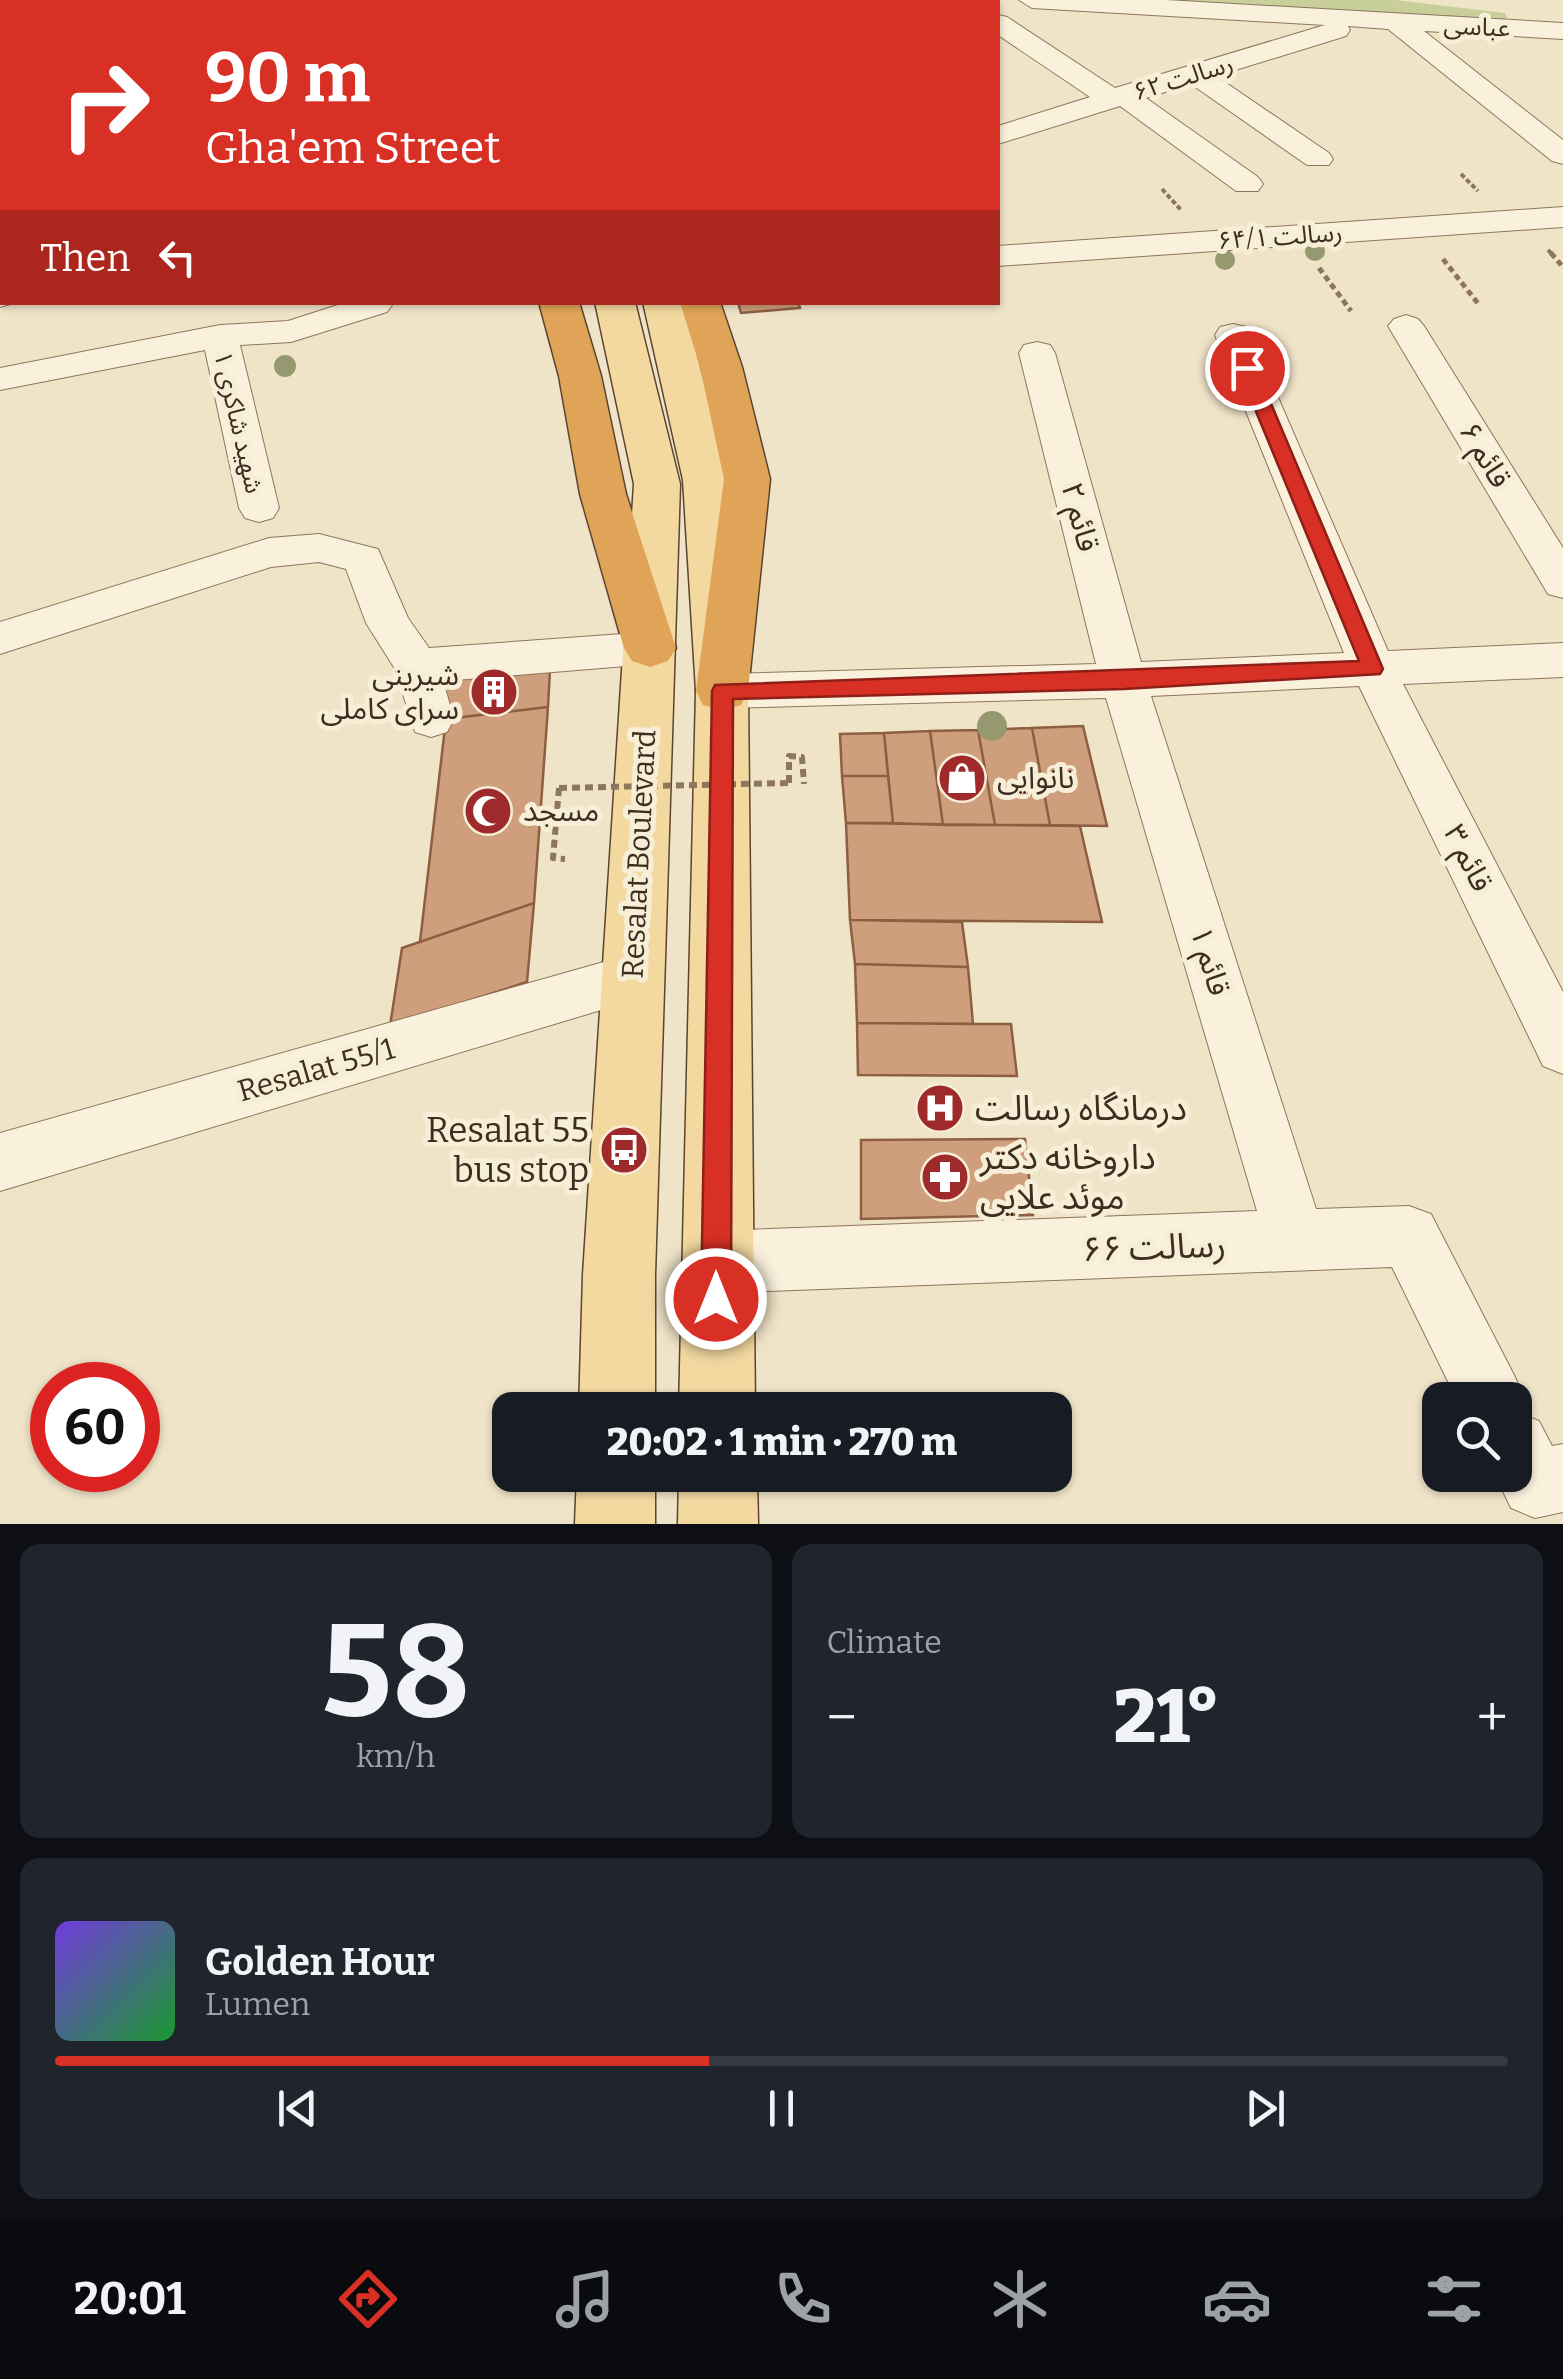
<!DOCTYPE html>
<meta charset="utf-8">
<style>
body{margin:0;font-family:Bitter,"Noto Sans Arabic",serif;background:#20242c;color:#f1f3f6;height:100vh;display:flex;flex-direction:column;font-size:38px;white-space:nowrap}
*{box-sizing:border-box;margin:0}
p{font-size:32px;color:#9ea1a6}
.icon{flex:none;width:55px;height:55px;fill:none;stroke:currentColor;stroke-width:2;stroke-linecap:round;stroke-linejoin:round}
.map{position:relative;height:1524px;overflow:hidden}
.sheet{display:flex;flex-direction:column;gap:20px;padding:20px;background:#0d0f14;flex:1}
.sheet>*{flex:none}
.guide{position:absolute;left:0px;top:0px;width:1000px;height:305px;box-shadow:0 2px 8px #0004;background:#d93025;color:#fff;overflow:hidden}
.tools{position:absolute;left:1422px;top:1382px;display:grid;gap:20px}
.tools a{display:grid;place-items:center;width:110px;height:110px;border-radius:20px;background:#171b24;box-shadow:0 2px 8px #0004;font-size:50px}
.speed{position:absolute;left:30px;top:1362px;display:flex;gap:20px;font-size:50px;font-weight:700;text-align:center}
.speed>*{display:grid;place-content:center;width:130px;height:130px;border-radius:50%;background:#171b24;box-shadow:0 2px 8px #0004;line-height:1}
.speed .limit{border:15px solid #d22;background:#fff;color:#111}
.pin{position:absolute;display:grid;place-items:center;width:85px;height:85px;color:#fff;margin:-42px;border:5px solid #fff;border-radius:50%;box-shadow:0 2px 10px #0007}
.me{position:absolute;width:110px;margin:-55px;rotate:0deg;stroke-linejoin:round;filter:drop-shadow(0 0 8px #0008)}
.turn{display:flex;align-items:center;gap:35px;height:210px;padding:0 40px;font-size:45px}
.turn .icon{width:130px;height:130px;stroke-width:2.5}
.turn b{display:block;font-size:70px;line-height:85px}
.then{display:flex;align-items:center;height:95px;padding:0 40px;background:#0003;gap:20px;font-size:38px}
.big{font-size:75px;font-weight:800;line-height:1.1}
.sheet .card{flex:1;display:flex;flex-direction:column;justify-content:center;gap:15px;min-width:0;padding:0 35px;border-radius:20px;background:#20242c}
.sheet .dial{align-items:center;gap:0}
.dial b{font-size:130px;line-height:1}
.song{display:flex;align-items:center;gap:30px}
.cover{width:120px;height:120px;border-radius:15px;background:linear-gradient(135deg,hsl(260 70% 55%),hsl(130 70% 35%))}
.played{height:10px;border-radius:5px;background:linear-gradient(90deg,#d93025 45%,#363941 45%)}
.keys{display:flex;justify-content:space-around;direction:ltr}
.heat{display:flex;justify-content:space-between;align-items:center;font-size:55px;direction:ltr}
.sheet .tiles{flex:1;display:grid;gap:20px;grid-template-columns:1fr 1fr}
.card:last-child{grid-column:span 2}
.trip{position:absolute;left:492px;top:1392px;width:580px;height:100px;border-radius:20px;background:#171b24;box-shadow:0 2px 8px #0004;font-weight:800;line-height:100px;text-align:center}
.tab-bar{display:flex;height:160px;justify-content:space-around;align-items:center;background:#090b0e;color:#9ea1a6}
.tab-bar .icon{width:70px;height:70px}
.tab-bar .current{color:#d93025}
.tab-bar b{font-size:45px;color:#f1f3f6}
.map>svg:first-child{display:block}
.green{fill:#c9cf9b}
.building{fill:#cf9f7d;stroke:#8d5f41;stroke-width:2.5}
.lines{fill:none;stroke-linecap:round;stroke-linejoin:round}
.minor-casing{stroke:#8d765c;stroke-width:2}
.major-casing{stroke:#5b4430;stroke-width:3}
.highway-casing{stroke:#5b4430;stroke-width:3}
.path-far2{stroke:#8d765c;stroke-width:4;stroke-dasharray:5 2.5;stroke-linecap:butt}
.path-far1{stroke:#8d765c;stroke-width:5;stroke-dasharray:6 4;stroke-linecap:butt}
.path{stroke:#8d765c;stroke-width:6;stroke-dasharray:8 5;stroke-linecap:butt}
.minor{fill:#faf1dc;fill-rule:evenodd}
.major{fill:#f3d9a0;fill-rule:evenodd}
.highway{fill:#e0a458;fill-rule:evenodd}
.path-bridge{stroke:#8d765c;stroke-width:6;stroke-dasharray:8 5;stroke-linecap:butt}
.tree{fill:#96986f}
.route{fill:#d93025;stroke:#8d1f18;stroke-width:2.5}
.labels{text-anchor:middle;stroke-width:10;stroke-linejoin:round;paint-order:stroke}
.far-street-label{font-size:25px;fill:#3d2e20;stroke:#f7eed8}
.street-label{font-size:30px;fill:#3d2e20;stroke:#f7eed8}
.poi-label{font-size:30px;fill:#3d2e20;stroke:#f7eed8;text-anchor:start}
.near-poi-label{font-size:35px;fill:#3d2e20;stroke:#f7eed8;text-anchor:start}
.near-street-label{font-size:35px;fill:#3d2e20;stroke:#f7eed8}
</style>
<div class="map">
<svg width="1563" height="1524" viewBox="0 0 1563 1524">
<rect width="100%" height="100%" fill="#f0e4c8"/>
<path class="green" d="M 1143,0 L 1396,0 L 1505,13 L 1509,23 Z"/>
<path class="building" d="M 738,302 L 798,302 L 800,308 L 741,313 Z
M 550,669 L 548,707 L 446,719 L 435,677 Z
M 548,707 L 534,903 L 420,942 L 446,719 Z
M 1083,726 L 1107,826 L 1050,825 L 1032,728 Z
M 1032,728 L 1050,825 L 995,825 L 978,730 Z
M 978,730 L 995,825 L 943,825 L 930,731 Z
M 930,731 L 943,825 L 893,823 L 884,733 Z
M 884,733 L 888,776 L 842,776 L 840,734 Z
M 842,776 L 888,776 L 893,823 L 846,823 Z
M 846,823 L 1080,826 L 1102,922 L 850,920 Z
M 534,903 L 527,982 L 390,1026 L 402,948 Z
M 850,920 L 962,922 L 968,967 L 855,964 Z
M 855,964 L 968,967 L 973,1024 L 857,1023 Z
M 857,1023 L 1011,1024 L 1017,1076 L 858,1075 Z
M 1025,1139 L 1033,1215 L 861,1219 L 861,1140 Z"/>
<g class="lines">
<g class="minor-casing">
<path id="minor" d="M 11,0 L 42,0 L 43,2 L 13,2 Z
M 353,0 L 382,0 L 383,2 L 355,2 Z
M 950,0 L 978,0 L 979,2 L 952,2 Z
M 1019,0 L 1166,0 L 1563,23 L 1563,39 L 1424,31 L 1563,140 L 1563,164 L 1552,161 L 1388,29 L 1348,26 L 1350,30 L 1346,36 L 1216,76 L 1329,153 L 1333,159 L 1329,165 L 1307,165 L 1191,84 L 1146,98 L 1258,177 L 1263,184 L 1258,191 L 1236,191 L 1120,106 L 998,144 L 998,126 L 1090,97 L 998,35 L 998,15 L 1007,17 L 1115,88 L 1325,25 L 1032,8 Z
M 2,109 L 2,127 L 0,128 L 0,110 Z
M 2,201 L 2,221 L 0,222 L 0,202 Z
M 1563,207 L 1563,227 L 998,266 L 998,246 Z
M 0,286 L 2,302 L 14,303 L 0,307 Z
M 347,302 L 392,305 L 387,312 L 291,342 L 240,345 L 279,508 L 273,518 L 259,522 L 245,518 L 239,508 L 205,350 L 0,390 L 0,368 L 220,325 L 288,321 Z
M 1406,315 L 1418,319 L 1424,326 L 1563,548 L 1563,598 L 1548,594 L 1388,326 L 1394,319 Z
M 1233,324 L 1246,327 L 1251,335 L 1388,651 L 1563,643 L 1563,677 L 1403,684 L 1563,992 L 1563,1074 L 1543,1066 L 1359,686 L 1151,696 L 1316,1209 L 1409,1206 L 1431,1214 L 1515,1377 L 1525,1400 L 1519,1413 L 1539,1421 L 1552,1446 L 1563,1444 L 1563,1512 L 1535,1518 L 1511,1508 L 1495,1475 L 1515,1475 L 1515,1400 L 1457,1400 L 1392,1267 L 716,1293 L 694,1284 L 685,1262 L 694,1240 L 716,1231 L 1257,1211 L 1106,698 L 722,708 L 706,703 L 699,691 L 706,679 L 722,674 L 1096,664 L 1019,353 L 1024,345 L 1037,342 L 1050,345 L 1055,353 L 1141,662 L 1344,653 L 1215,335 L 1220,327 Z
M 319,534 L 378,549 L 408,618 L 429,648 L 650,632 L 666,636 L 672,648 L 666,660 L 650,664 L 443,681 L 454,719 L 447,732 L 431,737 L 415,732 L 395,669 L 366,623 L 346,569 L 319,562 L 271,567 L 0,654 L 0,622 L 269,538 Z
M 632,954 L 651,961 L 659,978 L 651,995 L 0,1191 L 0,1133 Z"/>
</g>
<g class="major-casing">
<path id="major" d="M 550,0 L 580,0 L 581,2 L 551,2 Z
M 595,302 L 635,302 L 680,484 L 655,1275 L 655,1410 L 579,1410 L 583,1275 L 634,484 Z
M 643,302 L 683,302 L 729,480 L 748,691 L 755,1410 L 679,1410 L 696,691 L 683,480 Z
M 577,1475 L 655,1475 L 655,1524 L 575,1524 Z
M 679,1475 L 757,1475 L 758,1524 L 678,1524 Z"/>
</g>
<g class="highway-casing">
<path id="highway" d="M 442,0 L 472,0 L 473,2 L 443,2 Z
M 539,302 L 579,302 L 601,376 L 626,494 L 676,648 L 668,661 L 650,667 L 632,661 L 624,648 L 580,494 L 559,376 Z
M 680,302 L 720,302 L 742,367 L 770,479 L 748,691 L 741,705 L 722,711 L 703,705 L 696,691 L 724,479 L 700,367 Z"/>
</g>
<path class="path-far2" d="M 851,0 L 855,2
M 1461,174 L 1478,191
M 1162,189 L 1181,210
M 1548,250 L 1553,255"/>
<path class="path-far1" d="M 1551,253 L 1563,267
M 1443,259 L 1480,306
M 1319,268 L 1351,311"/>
<path class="path" d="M 789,783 L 789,756 L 802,757 L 804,784
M 559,788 L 553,858 L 565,859"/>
<use href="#minor" class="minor"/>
<use href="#major" class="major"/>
<use href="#highway" class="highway"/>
<path class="path-bridge" d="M 559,788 L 789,783"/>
</g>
<g class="tree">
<circle cx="1315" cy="251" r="10"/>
<circle cx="1225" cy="260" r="10"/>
<circle cx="285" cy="366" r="11"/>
<circle cx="992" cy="726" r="15"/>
</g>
<path class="route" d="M 1247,363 L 1256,368 L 1383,669 L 1380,674 L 1124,689 L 733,699 L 731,1299 L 727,1309 L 716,1314 L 705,1309 L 701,1299 L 712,691 L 715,685 L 1359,661 L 1238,368 Z"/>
<defs>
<g id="building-disc" transform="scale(2.5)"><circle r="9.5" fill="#9e2a2b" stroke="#f7eed8"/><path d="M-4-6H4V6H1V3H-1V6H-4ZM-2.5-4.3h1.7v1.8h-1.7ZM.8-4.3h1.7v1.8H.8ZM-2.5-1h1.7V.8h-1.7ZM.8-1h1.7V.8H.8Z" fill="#fff"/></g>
<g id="shop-disc" transform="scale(2.5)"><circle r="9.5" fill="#9e2a2b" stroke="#f7eed8"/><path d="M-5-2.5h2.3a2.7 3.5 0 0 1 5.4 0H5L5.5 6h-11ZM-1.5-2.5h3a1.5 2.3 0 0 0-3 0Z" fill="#fff"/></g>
<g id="mosque-disc" transform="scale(2.5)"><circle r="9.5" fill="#9e2a2b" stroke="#f7eed8"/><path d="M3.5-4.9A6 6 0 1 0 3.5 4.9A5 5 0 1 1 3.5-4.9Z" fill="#fff"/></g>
<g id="hospital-disc" transform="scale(2.5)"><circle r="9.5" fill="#9e2a2b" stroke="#f7eed8"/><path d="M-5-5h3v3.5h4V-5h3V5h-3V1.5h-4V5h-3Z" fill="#fff"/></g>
<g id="bus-disc" transform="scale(2.5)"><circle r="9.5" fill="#9e2a2b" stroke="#f7eed8"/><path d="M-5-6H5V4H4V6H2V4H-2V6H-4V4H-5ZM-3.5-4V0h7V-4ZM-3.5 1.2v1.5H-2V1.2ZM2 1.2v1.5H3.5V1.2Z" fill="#fff"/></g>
<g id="pharmacy-disc" transform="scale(2.5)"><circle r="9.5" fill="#9e2a2b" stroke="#f7eed8"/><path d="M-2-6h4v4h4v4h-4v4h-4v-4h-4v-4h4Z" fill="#fff"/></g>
</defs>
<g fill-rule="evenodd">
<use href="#building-disc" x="494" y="692"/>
<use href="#shop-disc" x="962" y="778"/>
<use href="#mosque-disc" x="488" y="811"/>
<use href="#hospital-disc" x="940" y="1108"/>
<use href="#bus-disc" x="624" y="1150"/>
<use href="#pharmacy-disc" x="945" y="1177"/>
</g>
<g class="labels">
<g class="far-street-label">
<text transform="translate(1477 26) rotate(3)" y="9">عباسی</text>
<text transform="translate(1183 77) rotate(-17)" y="9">رسالت ۶۲</text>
<text transform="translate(1280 236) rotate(-4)" y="9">رسالت ۶۴/۱</text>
<text transform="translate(239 422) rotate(77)" y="9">شهید شاکری ۱</text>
</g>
<g class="street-label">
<text transform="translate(1485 455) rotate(59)" y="10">قائم ۶</text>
<text transform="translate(1080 517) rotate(75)" y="10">قائم ۲</text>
<text transform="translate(639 854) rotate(-87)" y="10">Resalat Boulevard</text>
<text transform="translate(1468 858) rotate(63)" y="10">قائم ۳</text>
<text transform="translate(1210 961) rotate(73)" y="10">قائم ۱</text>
<text transform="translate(316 1070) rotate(-16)" y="10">Resalat 55/1</text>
</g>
<g class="poi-label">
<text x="459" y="685" text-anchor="end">شیرینی<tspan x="459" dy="34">سرای کاملی</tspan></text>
<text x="997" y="788">نانوایی</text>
<text x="523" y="821">مسجد</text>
</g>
<g class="near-poi-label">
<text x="975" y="1120">درمانگاه رسالت</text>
<text x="589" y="1142" text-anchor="end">Resalat 55<tspan x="589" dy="40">bus stop</tspan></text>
<text x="980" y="1169">داروخانه دکتر<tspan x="980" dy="40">موئد علایی</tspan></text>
</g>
<g class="near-street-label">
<text transform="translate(1154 1247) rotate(-2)" y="12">رسالت ۶۶</text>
</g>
</g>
</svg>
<div class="tools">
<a><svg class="icon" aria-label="search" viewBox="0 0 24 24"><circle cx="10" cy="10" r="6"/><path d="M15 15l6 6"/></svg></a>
</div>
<div class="speed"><div class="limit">60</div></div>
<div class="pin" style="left:1247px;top:368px;background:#d93025"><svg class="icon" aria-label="arrive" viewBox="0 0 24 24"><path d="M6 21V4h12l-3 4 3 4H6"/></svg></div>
<svg class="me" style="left:716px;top:1299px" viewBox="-20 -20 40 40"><circle r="17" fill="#d93025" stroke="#fff" stroke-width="3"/><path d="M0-11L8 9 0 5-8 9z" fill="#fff"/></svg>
<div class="trip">20:02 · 1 min · 270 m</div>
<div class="guide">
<div class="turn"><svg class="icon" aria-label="right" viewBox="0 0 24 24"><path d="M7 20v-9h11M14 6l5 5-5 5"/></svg><div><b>90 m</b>Gha'em Street</div></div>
<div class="then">Then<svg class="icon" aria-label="left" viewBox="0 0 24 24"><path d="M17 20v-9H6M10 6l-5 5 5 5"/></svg></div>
</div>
</div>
<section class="sheet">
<div class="tiles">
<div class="card dial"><b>58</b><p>km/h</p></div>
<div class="card"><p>Climate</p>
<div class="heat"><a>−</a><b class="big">21°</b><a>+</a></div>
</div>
<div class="card">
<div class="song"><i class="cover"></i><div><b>Golden Hour</b><p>Lumen</p></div></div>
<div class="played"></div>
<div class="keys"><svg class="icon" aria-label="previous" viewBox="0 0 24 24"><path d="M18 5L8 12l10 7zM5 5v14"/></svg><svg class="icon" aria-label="pause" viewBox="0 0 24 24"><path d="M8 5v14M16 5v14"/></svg><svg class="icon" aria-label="next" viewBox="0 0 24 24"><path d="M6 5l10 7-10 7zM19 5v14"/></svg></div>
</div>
</div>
</section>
<nav class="tab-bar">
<b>20:01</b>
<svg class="icon current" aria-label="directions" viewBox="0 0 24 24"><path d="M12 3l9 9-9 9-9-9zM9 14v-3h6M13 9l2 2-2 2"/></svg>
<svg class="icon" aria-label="music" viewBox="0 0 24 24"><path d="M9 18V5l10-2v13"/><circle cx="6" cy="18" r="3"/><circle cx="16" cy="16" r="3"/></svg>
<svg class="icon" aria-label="phone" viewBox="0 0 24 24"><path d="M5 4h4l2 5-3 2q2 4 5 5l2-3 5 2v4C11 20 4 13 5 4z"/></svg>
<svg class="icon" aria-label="climate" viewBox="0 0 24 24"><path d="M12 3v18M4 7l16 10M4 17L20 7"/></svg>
<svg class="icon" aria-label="car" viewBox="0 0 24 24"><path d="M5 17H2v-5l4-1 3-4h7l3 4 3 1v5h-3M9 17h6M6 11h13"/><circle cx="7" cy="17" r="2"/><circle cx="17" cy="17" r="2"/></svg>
<svg class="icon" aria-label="filters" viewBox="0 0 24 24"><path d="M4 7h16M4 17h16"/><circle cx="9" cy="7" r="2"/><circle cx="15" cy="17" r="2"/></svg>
</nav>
